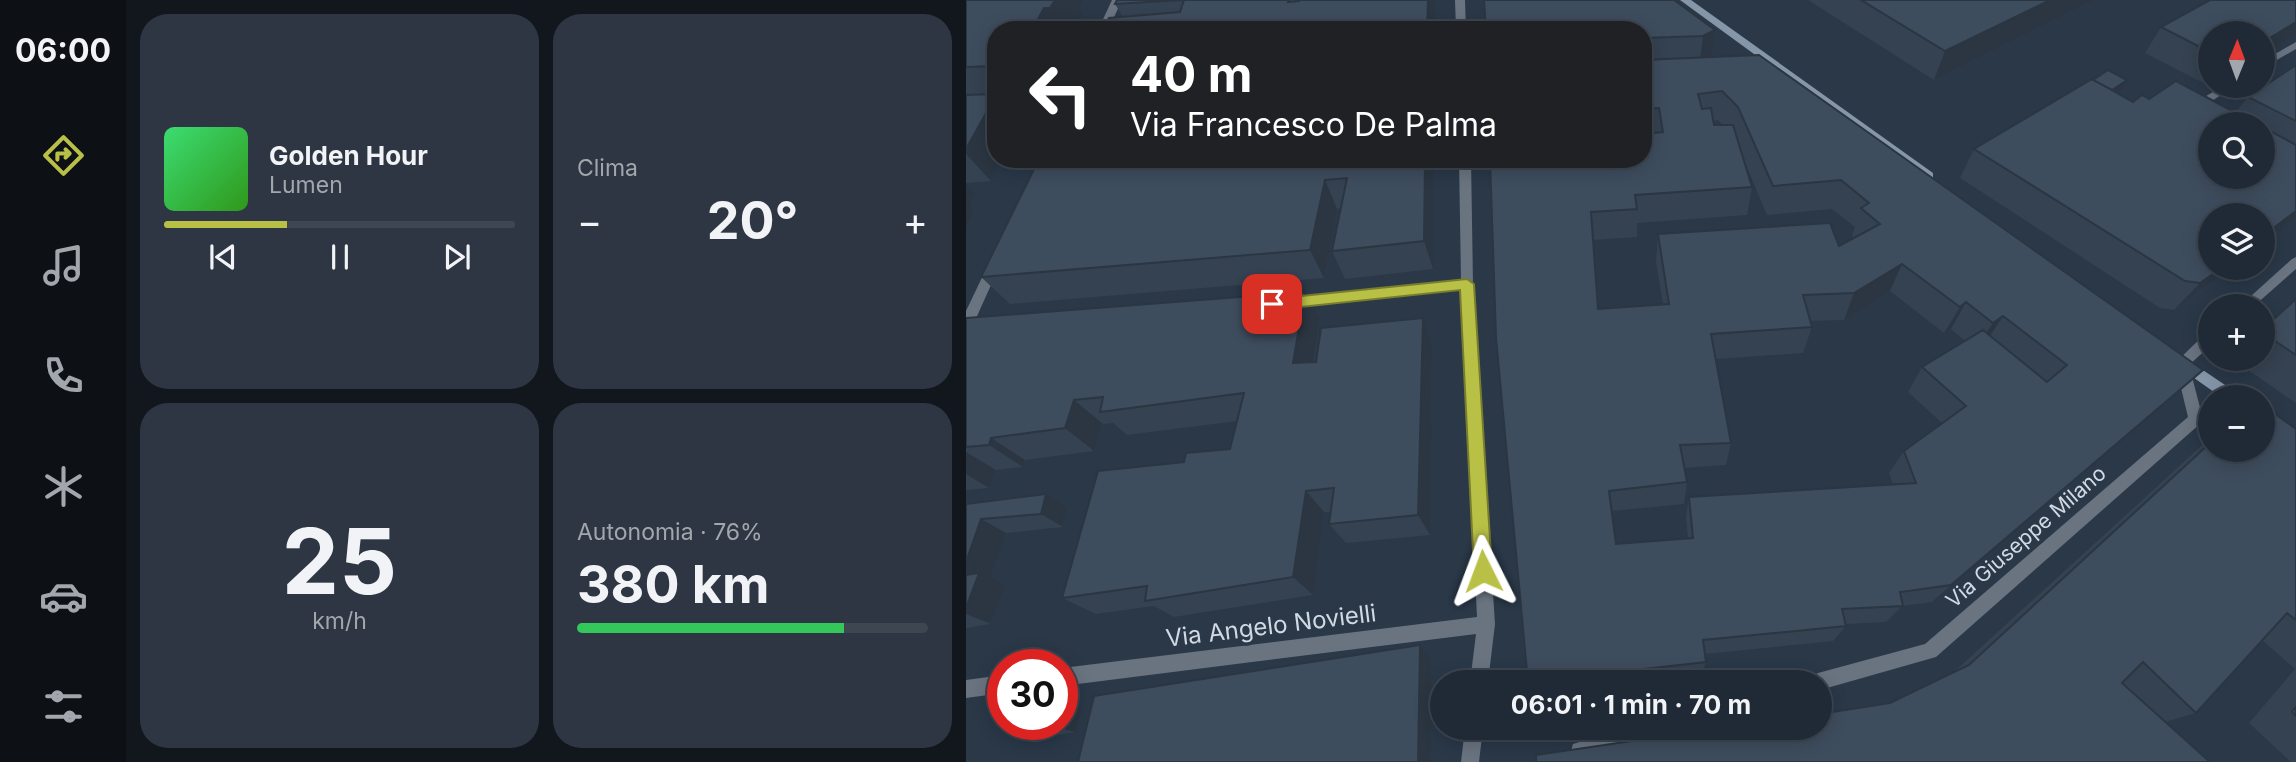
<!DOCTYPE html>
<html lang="it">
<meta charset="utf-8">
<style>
body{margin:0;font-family:Inter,sans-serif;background:#2d3642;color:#f1f3f6;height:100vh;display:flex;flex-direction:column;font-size:26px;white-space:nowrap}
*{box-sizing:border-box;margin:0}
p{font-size:23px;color:#a2a7ad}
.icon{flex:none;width:38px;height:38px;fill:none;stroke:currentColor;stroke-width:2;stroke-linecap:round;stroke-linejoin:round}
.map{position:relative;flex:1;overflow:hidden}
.details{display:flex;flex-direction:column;gap:14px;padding:14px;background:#12171e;width:840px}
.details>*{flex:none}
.guide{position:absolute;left:21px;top:21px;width:665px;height:147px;border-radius:28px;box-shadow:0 4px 18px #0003,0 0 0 2px #3d4651;background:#202124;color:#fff;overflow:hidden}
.needle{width:46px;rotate:1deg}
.tools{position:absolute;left:1232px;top:21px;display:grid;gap:14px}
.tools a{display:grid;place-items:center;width:77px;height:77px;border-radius:50%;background:#202a36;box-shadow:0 4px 18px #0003,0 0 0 2px #3d4651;font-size:35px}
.speed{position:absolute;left:21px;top:649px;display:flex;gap:14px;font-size:35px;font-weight:700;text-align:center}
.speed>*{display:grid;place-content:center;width:91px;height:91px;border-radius:50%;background:#202a36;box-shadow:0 4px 18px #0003,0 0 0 2px #3d4651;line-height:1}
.speed .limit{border:10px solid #d22;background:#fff;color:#111}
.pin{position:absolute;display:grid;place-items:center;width:60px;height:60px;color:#fff;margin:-30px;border-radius:14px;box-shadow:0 4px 10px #0006}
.me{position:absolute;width:77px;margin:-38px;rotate:357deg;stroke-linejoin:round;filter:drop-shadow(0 0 5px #0008)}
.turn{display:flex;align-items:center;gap:24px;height:147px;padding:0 28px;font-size:32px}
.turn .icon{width:91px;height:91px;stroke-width:2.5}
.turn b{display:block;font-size:49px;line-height:60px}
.big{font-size:52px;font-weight:700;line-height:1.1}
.details .tile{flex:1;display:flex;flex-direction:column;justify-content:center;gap:10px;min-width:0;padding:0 24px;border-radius:28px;background:#2d3642}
.details .dial{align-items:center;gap:0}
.dial b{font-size:91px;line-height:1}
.song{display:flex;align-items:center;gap:21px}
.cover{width:84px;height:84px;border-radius:10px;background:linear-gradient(135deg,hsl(140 70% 55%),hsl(110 70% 35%))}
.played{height:7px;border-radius:4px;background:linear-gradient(90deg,#b9c046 35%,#3d4651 35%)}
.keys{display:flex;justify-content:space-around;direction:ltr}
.heat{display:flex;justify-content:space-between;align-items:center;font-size:38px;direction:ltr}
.charge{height:10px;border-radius:5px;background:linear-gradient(90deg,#34c759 76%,#3d4651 0)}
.details .tiles{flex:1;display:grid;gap:14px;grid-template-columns:repeat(2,1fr)}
.trip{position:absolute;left:464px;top:670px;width:402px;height:70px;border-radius:35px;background:#202a36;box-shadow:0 4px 18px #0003,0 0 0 2px #3d4651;font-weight:700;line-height:70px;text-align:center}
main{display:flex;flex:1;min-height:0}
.dock{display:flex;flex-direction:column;width:126px;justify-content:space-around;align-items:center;background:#0d1116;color:#a2a7ad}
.dock .icon{width:49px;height:49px}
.dock .current{color:#b9c046}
.dock b{font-size:32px;color:#f1f3f6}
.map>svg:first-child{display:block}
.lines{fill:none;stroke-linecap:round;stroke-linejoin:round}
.street{fill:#6a7480;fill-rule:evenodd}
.secondary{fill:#8696a9;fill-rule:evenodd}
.wall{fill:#354251;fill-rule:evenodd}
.shaded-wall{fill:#2b3642}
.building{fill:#3e4d5e;stroke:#2b3642;stroke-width:2;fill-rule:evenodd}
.route{fill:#b9c046;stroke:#787d2e;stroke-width:2}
.labels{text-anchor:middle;stroke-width:7;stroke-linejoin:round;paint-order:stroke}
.street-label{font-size:21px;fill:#d1dae4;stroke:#2a3848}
.near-street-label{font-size:24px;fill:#d1dae4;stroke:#2a3848}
</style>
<main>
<nav class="dock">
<b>06:00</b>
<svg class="icon current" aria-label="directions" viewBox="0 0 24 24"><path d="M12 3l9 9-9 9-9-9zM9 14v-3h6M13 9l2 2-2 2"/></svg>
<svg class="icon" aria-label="music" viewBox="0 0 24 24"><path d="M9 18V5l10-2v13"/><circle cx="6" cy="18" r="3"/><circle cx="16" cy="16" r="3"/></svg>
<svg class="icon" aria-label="phone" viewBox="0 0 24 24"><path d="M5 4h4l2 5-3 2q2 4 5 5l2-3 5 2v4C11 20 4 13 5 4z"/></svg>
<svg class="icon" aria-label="climate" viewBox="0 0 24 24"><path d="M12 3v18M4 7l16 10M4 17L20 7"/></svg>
<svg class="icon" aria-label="car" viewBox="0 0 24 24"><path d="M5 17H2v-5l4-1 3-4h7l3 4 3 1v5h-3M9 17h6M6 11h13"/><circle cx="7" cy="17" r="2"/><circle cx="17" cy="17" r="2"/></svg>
<svg class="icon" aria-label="filters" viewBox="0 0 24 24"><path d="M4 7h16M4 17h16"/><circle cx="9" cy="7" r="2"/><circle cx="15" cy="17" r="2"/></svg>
</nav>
<section class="details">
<div class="tiles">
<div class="tile">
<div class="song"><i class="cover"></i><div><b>Golden Hour</b><p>Lumen</p></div></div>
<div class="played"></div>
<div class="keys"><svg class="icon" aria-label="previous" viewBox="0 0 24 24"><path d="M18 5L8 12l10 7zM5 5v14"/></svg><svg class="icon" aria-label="pause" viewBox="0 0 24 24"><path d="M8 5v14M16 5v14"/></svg><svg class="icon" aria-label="next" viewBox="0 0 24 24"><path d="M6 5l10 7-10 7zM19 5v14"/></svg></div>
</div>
<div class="tile"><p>Clima</p>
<div class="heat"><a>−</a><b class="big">20°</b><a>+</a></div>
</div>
<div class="tile dial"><b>25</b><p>km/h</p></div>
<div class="tile"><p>Autonomia · 76%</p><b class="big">380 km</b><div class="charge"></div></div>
</div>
</section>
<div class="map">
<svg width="1330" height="762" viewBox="0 0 1330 762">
<rect width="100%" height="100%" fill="#2a3848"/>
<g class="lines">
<path class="street" d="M 146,0 L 156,0 L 142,30 L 132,30 Z
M 489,0 L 499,0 L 500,30 L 490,30 Z
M 1330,42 L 1330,49 L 1297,68 L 1297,61 Z
M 1257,86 L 1269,86 L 1227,113 L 1246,124 L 1244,131 L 1215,115 L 1215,111 Z
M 493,159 L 505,159 L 507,284 L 529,624 L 522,682 L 504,682 L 510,634 L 96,686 L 96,668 L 511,617 L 495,289 L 328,307 L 322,302 L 328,297 L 495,280 Z
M 1330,257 L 1330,269 L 1288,306 L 1274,306 L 1326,259 Z
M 28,260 L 34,265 L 7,325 L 0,330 L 0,311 L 22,265 Z
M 1244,333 L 1244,346 L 1223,365 L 1237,419 L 1235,423 L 970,657 L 854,690 L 854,682 L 843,682 L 846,676 L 852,673 L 959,644 L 1222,417 L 1209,363 L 1239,334 Z
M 37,675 L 37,693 L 0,698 L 0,680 Z
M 499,728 L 517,728 L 513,762 L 495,762 Z
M 661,728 L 702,728 L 700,735 L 693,737 L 614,760 L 607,758 L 605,751 L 607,744 Z"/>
<path class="secondary" d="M 714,0 L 725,0 L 967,173 L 967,179 L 959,179 Z
M 1219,358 L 1271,393 L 1273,397 L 1255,397 L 1214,368 L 1212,364 L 1214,360 Z"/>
</g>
<path class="wall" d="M 0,0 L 117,0 L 112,9 L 116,14 L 30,30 L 30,159 L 25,181 L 0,183 Z
M 151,0 L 332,0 L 332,1 L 469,0 L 157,17 L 149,4 Z
M 842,0 L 1128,0 L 968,80 Z
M 1330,0 L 1330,35 L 1297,55 L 1244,33 L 1244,86 L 1248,86 L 1245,87 L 1179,53 L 1195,27 Z
M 677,30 L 749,30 L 746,55 L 743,57 L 1208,395 L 966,602 L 936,606 L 920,622 L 880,624 L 880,626 L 867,641 L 739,654 L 740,662 L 735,676 L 673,682 L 562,682 L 524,159 L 677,159 ZM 752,120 L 757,125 L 748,125 L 747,121 ZM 777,158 L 801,215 L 866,209 L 889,227 L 886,236 L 888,238 L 873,246 L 692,234 L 690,262 L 697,304 L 632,309 L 627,240 L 671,237 L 671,223 L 781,215 L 786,187 ZM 924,291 L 978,333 L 985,329 L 999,341 L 956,367 L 942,392 L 976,423 L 938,451 L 923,473 L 927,484 L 723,497 L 720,517 L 722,538 L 650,544 L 646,511 L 718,504 L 721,482 L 718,468 L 760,465 L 765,443 L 750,359 L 837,353 L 846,327 L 844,321 L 878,320 Z
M 1330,65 L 1330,217 L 1297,243 L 1297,215 L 1244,268 L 1264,268 L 1208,310 L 1194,308 L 994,178 L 1008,149 L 1161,80 L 1155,91 L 1151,93 L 1167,102 L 1183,99 L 1269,113 L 1282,97 ZM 1244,124 L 1297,124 L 1297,177 Z
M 73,159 L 468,159 L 467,269 L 379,279 L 366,251 L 375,208 L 371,209 L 358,278 L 44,304 L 15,277 Z
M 1330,299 L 1330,403 L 1266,359 L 1297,359 L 1297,328 Z
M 0,318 L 354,319 L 348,362 L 457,318 L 466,345 L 464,535 L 380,543 L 363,524 L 365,512 L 358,512 L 347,595 L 208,617 L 188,606 L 130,614 L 96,598 L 218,462 L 264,449 L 271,421 L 161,435 L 147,423 L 137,424 L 128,451 L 59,460 L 57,467 L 30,470 L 23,488 L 0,490 Z
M 1330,429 L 1330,762 L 1325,762 L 1283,723 L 1329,669 L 1296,640 L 1230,713 L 1199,722 L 924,703 L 988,672 L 1244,438 L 1244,450 Z
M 80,494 L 101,508 L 97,527 L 40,533 L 24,578 L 39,585 L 25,624 L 0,628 L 0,504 Z
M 116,709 L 110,732 L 79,737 L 65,733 Z"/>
<path class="shaded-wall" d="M 89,0 L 117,0 L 112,9 L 116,14 L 107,30 L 66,30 L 78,8 Z
M 462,0 L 469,0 L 469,30 L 461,30 Z
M 1084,0 L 1128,0 L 968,80 L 979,51 Z
M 1330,22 L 1330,35 L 1297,55 L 1297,42 Z
M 749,30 L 746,55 L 734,61 L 737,36 Z
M 1161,80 L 1155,91 L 1138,101 L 1145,91 Z
M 30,95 L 30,159 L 36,159 L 25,181 L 0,154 L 0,149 Z
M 151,159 L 183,159 L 186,196 Z
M 459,159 L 468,159 L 467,269 L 458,241 Z
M 359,180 L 371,209 L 358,278 L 344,250 Z
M 0,185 L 9,193 L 3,204 L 8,210 L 0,227 Z
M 1330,211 L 1330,217 L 1297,243 L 1297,236 Z
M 936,264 L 924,291 L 878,320 L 888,293 Z
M 1255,268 L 1264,268 L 1208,310 L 1234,283 Z
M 339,292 L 354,319 L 343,388 L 327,363 Z
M 1000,302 L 985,329 L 978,333 L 994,307 Z
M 1037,316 L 1020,342 L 1009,349 L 1027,323 Z
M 457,318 L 466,345 L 464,535 L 452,515 Z
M 1237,370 L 1208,395 L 966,602 L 985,585 Z
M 108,400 L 137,424 L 128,451 L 99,428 Z
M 25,438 L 59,460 L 57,467 L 23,445 Z
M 0,452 L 30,470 L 23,488 L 0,474 Z
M 340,491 L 358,512 L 347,595 L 327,577 Z
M 80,494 L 101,508 L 97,527 L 75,514 Z
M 15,519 L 40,533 L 24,578 L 39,585 L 25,624 L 0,614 L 0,562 Z
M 454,645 L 465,658 L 465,762 L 452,762 Z
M 103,705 L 116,709 L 110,732 L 97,729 Z"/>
<path class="building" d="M 0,0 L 89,0 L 84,8 L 78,8 L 66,30 L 30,30 L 30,66 L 0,67 Z
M 151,0 L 217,0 L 149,4 Z
M 218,0 L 323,0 L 322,2 L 333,1 L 334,0 L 462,0 L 461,30 L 137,30 L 143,18 L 214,12 Z
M 518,0 L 708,0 L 749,30 L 737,36 L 677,38 L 677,30 L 520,30 Z
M 895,0 L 1084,0 L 979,51 Z
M 1244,0 L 1330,0 L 1330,22 L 1297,42 L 1297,33 L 1244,33 L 1244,52 L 1195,27 Z
M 793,55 L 1237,370 L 985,585 L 934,592 L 937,606 L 876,609 L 880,626 L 737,640 L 740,662 L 562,682 L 530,337 L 524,159 L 677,159 L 677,134 L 697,132 L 693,108 L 677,109 L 677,60 ZM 756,91 L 772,107 L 807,186 L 875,180 L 903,203 L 895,208 L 914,224 L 873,246 L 864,223 L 692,234 L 703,304 L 632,309 L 625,212 L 671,209 L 669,195 L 786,187 L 767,125 L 748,125 L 745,108 L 736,109 L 732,94 ZM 936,264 L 994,307 L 1000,302 L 1027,323 L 1037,316 L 1101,365 L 1081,382 L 1017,330 L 956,367 L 1000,406 L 938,451 L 950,483 L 723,497 L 727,538 L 650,544 L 643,491 L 721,482 L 714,445 L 765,443 L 745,334 L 846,327 L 837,295 L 888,293 Z
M 1330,65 L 1330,121 L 1282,97 Z
M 1142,70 L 1161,80 L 1146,90 L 1127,80 Z
M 1126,79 L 1167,102 L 1176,95 L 1183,99 L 1210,81 L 1291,124 L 1244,124 L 1244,177 L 1297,177 L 1297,127 L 1330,145 L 1330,211 L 1297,236 L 1297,215 L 1244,215 L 1244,268 L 1255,268 L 1234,283 L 1219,281 L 1008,149 Z
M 30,94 L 30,95 L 0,149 L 0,95 Z
M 73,159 L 169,159 L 166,168 L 179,166 L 181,159 L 459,159 L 458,241 L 366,251 L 381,178 L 359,180 L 344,250 L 15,277 Z
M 339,292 L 327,363 L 350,362 L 355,328 L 457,318 L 452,515 L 363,524 L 368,488 L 340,491 L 327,577 L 179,601 L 181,586 L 96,598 L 132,471 L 218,462 L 220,453 L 264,449 L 278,393 L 134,412 L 137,397 L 108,400 L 99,428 L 25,438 L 23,445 L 0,447 L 0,318 Z
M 1330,299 L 1330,355 L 1297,333 L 1297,329 Z
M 1297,405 L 1330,429 L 1330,620 L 1321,613 L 1230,713 L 1177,662 L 1156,683 L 1244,762 L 570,762 L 570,755 L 754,728 L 854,728 L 854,714 L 924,703 L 1003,665 L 1244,443 L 1244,450 L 1297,450 Z
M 80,494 L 75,514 L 15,519 L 0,562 L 0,504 Z
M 13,573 L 0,608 L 0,575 Z
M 454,645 L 452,762 L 112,762 L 128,696 Z
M 103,705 L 97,729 L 65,733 L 67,724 L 96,724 L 96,706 Z
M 1330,707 L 1330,716 L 1326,712 Z"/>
<path class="route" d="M 501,279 L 508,284 L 526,571 L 524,578 L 517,581 L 511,578 L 508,571 L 494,290 L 306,310 L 299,304 L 306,299 Z"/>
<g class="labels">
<g class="street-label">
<text transform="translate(1060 537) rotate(-41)" y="7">Via Giuseppe Milano</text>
</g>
<g class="near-street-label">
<text transform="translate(305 626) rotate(-7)" y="8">Via Angelo Novielli</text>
</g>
</g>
</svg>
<div class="tools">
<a><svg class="needle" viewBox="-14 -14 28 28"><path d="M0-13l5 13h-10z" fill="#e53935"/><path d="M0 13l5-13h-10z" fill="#a2a7ad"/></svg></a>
<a><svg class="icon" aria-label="search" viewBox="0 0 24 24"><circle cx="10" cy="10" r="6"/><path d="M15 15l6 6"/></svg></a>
<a><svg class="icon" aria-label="layers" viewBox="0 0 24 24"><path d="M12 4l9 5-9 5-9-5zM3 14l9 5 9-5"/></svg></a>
<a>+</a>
<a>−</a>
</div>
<div class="speed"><div class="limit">30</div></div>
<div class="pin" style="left:306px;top:304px;background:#d93025"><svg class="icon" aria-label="arrive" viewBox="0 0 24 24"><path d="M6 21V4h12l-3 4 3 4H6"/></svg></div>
<svg class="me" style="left:517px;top:571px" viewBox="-20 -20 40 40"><path d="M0-17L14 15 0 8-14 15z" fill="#b9c046" stroke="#fff" stroke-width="4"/></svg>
<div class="trip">06:01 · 1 min · 70 m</div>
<div class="guide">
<div class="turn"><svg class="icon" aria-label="left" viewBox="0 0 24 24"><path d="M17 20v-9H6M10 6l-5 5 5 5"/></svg><div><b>40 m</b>Via Francesco De Palma</div></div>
</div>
</div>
</main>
